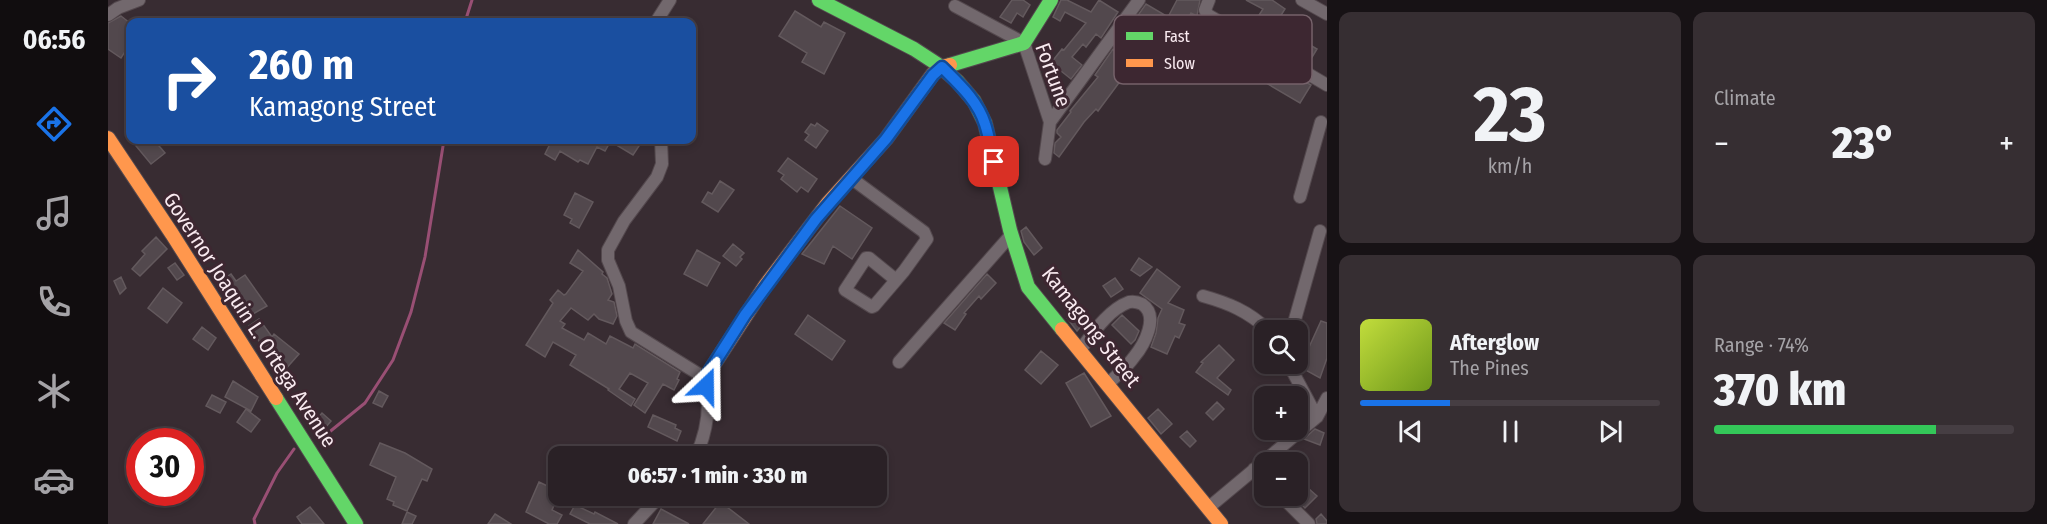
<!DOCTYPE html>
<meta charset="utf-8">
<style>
body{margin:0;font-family:"Fira Sans Condensed",sans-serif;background:#362e32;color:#f1f3f6;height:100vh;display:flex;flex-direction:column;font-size:22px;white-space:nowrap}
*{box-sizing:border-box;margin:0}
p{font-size:20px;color:#a5a3a7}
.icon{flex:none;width:33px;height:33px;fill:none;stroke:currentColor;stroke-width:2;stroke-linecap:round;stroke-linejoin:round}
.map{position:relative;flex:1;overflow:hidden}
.panel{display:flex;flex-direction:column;gap:12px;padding:12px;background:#171215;width:720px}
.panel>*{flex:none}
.top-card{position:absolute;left:18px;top:18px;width:570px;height:126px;border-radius:12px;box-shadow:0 3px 9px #0003,0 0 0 2px #463e43;background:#1a4fa0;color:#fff;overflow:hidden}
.buttons{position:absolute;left:1146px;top:320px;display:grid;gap:12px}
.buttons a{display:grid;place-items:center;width:54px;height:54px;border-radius:12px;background:#2a2126;box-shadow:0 3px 9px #0003,0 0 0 2px #463e43;font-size:30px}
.speed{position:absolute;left:18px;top:428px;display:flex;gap:12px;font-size:30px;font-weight:700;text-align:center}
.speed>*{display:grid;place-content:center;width:78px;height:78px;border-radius:50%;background:#2a2126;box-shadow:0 3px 9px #0003,0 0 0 2px #463e43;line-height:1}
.speed .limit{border:9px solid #d22;background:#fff;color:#111}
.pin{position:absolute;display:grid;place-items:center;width:51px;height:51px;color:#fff;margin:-26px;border-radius:12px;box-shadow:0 3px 9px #0006}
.me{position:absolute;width:66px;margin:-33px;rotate:23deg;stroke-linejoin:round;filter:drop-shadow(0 0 4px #0008)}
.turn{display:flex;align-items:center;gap:21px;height:126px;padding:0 24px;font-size:27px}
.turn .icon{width:78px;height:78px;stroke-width:2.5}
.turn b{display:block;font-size:42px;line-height:51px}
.big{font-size:45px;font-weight:800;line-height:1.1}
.panel .widget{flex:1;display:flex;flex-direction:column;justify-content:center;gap:9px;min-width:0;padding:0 21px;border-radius:12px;background:#362e32}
.panel .dial{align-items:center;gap:0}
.dial b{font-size:78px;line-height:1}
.song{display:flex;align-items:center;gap:18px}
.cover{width:72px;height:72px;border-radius:9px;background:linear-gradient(135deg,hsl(70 70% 55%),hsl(80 70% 35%))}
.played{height:6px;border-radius:3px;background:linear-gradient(90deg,#1a73e8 30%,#463e43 30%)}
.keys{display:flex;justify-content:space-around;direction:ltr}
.heat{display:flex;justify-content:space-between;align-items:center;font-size:33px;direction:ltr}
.charge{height:9px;border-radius:4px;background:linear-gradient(90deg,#34c759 74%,#463e43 0)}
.panel .tiles{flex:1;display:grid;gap:12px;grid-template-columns:repeat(2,1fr)}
.trip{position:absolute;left:440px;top:446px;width:339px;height:60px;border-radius:12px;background:#2a2126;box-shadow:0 3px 9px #0003,0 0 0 2px #463e43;font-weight:800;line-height:60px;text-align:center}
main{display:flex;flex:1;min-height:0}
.dock{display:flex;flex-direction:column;width:108px;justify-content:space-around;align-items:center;background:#110d0f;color:#a5a3a7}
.dock .icon{width:42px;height:42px}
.dock .active{color:#1a73e8}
.dock b{font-size:27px;color:#f1f3f6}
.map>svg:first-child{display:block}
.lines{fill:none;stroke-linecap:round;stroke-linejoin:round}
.stream{stroke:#994f74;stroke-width:3}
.building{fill:#52484d;stroke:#63595d;stroke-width:1.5}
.street-casing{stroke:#53484d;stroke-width:14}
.fast-casing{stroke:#53484d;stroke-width:16}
.slow-casing{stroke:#53484d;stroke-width:16}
.street{stroke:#72686d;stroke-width:12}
.fast{stroke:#63d668;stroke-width:14}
.slow{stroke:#ff974d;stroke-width:14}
.route-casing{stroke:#114b97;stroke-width:15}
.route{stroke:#1a73e8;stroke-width:10}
.labels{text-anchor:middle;stroke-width:6;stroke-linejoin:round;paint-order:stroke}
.street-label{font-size:21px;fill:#f9eaf0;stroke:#3d2731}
.key{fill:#3d2731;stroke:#75626a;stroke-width:1.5}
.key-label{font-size:16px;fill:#f9eaf0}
</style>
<main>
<nav class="dock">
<b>06:56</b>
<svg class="icon active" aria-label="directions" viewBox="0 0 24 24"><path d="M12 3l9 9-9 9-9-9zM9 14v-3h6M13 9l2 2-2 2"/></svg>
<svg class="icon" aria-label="music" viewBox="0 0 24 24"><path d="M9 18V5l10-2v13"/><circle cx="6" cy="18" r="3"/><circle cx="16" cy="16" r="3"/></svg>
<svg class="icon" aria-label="phone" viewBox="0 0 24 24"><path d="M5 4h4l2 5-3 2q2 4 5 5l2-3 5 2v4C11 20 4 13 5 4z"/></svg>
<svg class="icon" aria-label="climate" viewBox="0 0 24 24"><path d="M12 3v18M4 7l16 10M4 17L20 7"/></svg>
<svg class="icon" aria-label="car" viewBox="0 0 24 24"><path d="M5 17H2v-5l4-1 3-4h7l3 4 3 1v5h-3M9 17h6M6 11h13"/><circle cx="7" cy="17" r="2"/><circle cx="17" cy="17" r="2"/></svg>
</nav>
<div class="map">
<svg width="1219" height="524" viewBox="0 0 1219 524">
<rect width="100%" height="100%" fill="#382c32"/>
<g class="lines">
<path class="stream" d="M 357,22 L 364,0
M 214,438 L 257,403 L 285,360 L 303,312 L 317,257 L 336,140
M 147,524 L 146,519 L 169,473 L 186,449"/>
</g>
<path class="building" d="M 904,0 L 915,0 L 922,5 L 915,17 L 909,13 L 903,23 L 892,17 Z
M 953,0 L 959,0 L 983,12 L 991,0 L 1010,12 L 993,38 L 988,34 L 978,47 L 975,44 L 964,57 L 974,65 L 963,79 L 943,63 L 954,49 L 956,50 L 978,23 L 957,12 L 952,21 L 945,17 Z
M 1069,0 L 1092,0 L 1089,16 L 1083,13 L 1074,31 L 1059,23 L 1043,42 L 1025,29 L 1029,24 L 1026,21 L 1038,4 L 1060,17 Z
M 1138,0 L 1164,0 L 1177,9 L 1170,20 L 1165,17 L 1155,33 L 1144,26 L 1155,9 Z
M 687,11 L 713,27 L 716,22 L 737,33 L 716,74 L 694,62 L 699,53 L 671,36 Z
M 13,16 L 22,23 L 22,44 L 13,58 L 0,49 L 0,23 Z
M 1182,33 L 1209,49 L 1200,64 L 1173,48 Z
M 1120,39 L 1127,43 L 1128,41 L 1203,85 L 1192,103 L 1148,77 L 1152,72 L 1113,53 Z
M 1005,49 L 1025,64 L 990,111 L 988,109 L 976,122 L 951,157 L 946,153 L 947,143 L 953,137 L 949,133 L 949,130 L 963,112 L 962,111 L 990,77 L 987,75 Z
M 709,123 L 720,131 L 708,148 L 697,140 L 701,135 L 697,132 L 703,124 L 707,126 Z
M 37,140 L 46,140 L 57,153 L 43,164 L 28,146 Z
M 444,140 L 493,140 L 501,144 L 497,151 L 489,147 L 480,164 L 472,160 L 470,162 L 452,151 L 447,160 L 437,154 Z
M 500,140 L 535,140 L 525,155 Z
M 680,158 L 709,179 L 700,192 L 693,187 L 689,192 L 673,179 L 676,175 L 670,171 Z
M 612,181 L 626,190 L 610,212 L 594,202 L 600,192 L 604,194 Z
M 467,193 L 485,202 L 471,228 L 462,223 L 464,219 L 456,215 Z
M 732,206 L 764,228 L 744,259 L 725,246 L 716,264 L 694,254 Z
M 918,227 L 934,248 L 926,255 L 916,242 L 913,231 Z
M 48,237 L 59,249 L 32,276 L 24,269 L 37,254 L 34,251 Z
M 625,244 L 636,253 L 632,257 L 634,259 L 628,266 L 615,256 Z
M 470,250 L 495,272 L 494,274 L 499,278 L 504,294 L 500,300 L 506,302 L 509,316 L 505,324 L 491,319 L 486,314 L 480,320 L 463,308 L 452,321 L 457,324 L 454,328 L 476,340 L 480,333 L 498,344 L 502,336 L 525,348 L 527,344 L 572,372 L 569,379 L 571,380 L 566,390 L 555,384 L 537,413 L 526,405 L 540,383 L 522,373 L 511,389 L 527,399 L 523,406 L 500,390 L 501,389 L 462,365 L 468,355 L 445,342 L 437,357 L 418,345 L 445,303 L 442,300 L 450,290 L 456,295 L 458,294 L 475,271 L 462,263 Z
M 589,250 L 612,263 L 599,286 L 576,274 Z
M 1031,258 L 1044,267 L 1032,276 L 1023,270 Z
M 67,263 L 76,275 L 69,280 L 60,268 Z
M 1049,269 L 1072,287 L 1060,303 L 1076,310 L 1071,323 L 1077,325 L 1071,338 L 1067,336 L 1059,354 L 1043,347 L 1048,333 L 1050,318 L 1054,309 L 1032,293 Z
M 123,274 L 128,281 L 137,275 L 159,306 L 145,314 L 138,302 L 133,306 L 125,292 L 122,294 L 114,280 Z
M 879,274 L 888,283 L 873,299 L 871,296 L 856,313 L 858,314 L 847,330 L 836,323 Z
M 13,277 L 18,288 L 12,294 L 6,281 Z
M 1007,278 L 1015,289 L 1003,297 L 995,286 Z
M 55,288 L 74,303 L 59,323 L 40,308 Z
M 966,310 L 978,320 L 969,331 L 959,318 Z
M 700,315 L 737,341 L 724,360 L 687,334 Z
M 1014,315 L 1031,331 L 1027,340 L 1023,344 L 1004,325 Z
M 151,319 L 164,337 L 166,334 L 191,354 L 175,372 L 158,356 L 161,353 L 154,348 L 155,347 L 141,326 Z
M 1213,321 L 1219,323 L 1219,358 L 1212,378 L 1192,367 Z
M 94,327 L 108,338 L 100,350 L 85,339 Z
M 1111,345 L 1126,360 L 1109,378 L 1123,390 L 1120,395 L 1088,372 L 1095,363 L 1093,362 Z
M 933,351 L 950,365 L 933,384 L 917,370 Z
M 976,373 L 1003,416 L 983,427 L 958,383 Z
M 125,381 L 150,397 L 143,411 L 117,397 Z
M 271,391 L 280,396 L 274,407 L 265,403 Z
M 104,395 L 118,402 L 112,413 L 98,406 Z
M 1109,402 L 1116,409 L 1105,420 L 1098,413 Z
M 138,409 L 152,420 L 143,432 L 129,422 Z
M 1050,409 L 1064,424 L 1053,434 L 1040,418 Z
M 214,413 L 223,421 L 212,434 L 203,426 Z
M 545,415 L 568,425 L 567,428 L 573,431 L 569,441 L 540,427 Z
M 1207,429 L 1216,433 L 1212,445 L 1196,439 Z
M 1079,431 L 1088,441 L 1082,447 L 1072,437 Z
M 272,443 L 297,453 L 324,469 L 319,481 L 314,479 L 299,511 L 285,505 L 286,502 L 279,499 L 288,477 L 262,465 Z
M 431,482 L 450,491 L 450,496 L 444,510 L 454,515 L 449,524 L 441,524 L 418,512 Z
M 1200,488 L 1209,496 L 1197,508 L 1184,495 L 1193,495 Z
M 567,495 L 591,495 L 584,506 Z
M 618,495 L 628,495 L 619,507 L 641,524 L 595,524 Z
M 467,505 L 486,514 L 487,512 L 510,524 L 482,524 L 462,514 Z
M 202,507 L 216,524 L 194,524 L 189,517 Z
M 553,509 L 566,516 L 581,524 L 545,524 Z
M 299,512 L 308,516 L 304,524 L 294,524 Z
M 387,514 L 403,524 L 380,524 Z
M 1213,514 L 1219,521 L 1219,524 L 1209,524 L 1208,519 Z"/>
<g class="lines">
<g class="street-casing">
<path id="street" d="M 1101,0 L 1097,10 L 1100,15 L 1219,85
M 1194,0 L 1219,14
M 847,6 L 916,43 L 942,122 L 937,159
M 0,15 L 10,8 L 31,0
M 548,22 L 562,0
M 942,122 L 1031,0
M 553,140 L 554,164 L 549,177 L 516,221 L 500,250 L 500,260 L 511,286 L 518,321 L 523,332 L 597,378 C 603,404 599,432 588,456
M 743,178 L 816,232 L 819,239 L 796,271 L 766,306 L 764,307 L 737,290 L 758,258 L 761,258 L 788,280
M 1192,197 L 1213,122
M 1095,296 C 1120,303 1140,311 1160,330
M 1184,330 L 1212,231
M 972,350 C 985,333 1000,310 1021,302 C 1026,301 1030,302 1034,304 C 1052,316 1036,345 1026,357 C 1019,367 1009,375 1000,384
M 791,362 L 903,235
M 1180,363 L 1209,417
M 1146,469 L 1156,480
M 1172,495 L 1201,524
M 1100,508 L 1209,417 L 1219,398
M 526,524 L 553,495"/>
</g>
<g class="fast-casing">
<path id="fast" d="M 711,0 L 806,49 L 829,64 L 849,81 L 866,101 L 877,123 L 902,230 L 920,287 L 954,329
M 842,65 L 916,43 L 943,0
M 168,398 L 248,524"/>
</g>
<g class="slow-casing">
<path id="slow" d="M 0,138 L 64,234 L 168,398
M 954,329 L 1113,524
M 597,378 L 657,286 L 720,203 L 778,139 L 825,74 L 834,67 L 842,65"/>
</g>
<use href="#street" class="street"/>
<use href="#fast" class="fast"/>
<use href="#slow" class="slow"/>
</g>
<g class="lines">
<g class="route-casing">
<path id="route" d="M 598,386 L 597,378 L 637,315 L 708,219 L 778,139 L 825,75 L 834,67 C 851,84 870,101 877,124 C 881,136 883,150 886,162"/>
</g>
<use href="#route" class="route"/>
</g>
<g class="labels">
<g class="street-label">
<text transform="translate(945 75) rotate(70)" y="7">Fortune</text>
<text transform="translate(142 320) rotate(57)" y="7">Governor Joaquin L. Ortega Avenue</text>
<text transform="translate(983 327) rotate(52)" y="7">Kamagong Street</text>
</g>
</g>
<rect x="1006" y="15" width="198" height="69" rx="9" class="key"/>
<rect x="1018" y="32" width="27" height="8" fill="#63d668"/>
<rect x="1018" y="59" width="27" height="8" fill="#ff974d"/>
<g class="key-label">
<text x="1056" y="42">Fast</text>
<text x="1056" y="69">Slow</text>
</g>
</svg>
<div class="buttons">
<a><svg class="icon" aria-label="search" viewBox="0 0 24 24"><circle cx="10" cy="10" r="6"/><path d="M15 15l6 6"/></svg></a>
<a>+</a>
<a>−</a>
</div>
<div class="speed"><div class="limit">30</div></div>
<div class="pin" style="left:886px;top:162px;background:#d93025"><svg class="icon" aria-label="arrive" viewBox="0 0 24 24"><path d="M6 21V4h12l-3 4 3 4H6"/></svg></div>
<svg class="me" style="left:598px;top:386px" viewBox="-20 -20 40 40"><path d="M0-17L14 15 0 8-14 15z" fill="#1a73e8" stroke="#fff" stroke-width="4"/></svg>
<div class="trip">06:57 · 1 min · 330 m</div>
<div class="top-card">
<div class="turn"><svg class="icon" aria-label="right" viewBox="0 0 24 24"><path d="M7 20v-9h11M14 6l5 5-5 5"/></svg><div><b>260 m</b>Kamagong Street</div></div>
</div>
</div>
<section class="panel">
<div class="tiles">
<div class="widget dial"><b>23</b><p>km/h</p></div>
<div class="widget"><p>Climate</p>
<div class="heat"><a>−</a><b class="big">23°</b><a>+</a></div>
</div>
<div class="widget">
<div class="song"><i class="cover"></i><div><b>Afterglow</b><p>The Pines</p></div></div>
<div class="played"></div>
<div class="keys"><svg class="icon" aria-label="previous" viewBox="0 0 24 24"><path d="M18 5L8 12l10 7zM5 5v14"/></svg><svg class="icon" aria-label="pause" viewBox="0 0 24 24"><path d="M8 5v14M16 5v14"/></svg><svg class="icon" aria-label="next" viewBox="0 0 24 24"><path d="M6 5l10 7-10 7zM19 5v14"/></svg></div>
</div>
<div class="widget"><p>Range · 74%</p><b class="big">370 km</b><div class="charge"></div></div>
</div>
</section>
</main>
